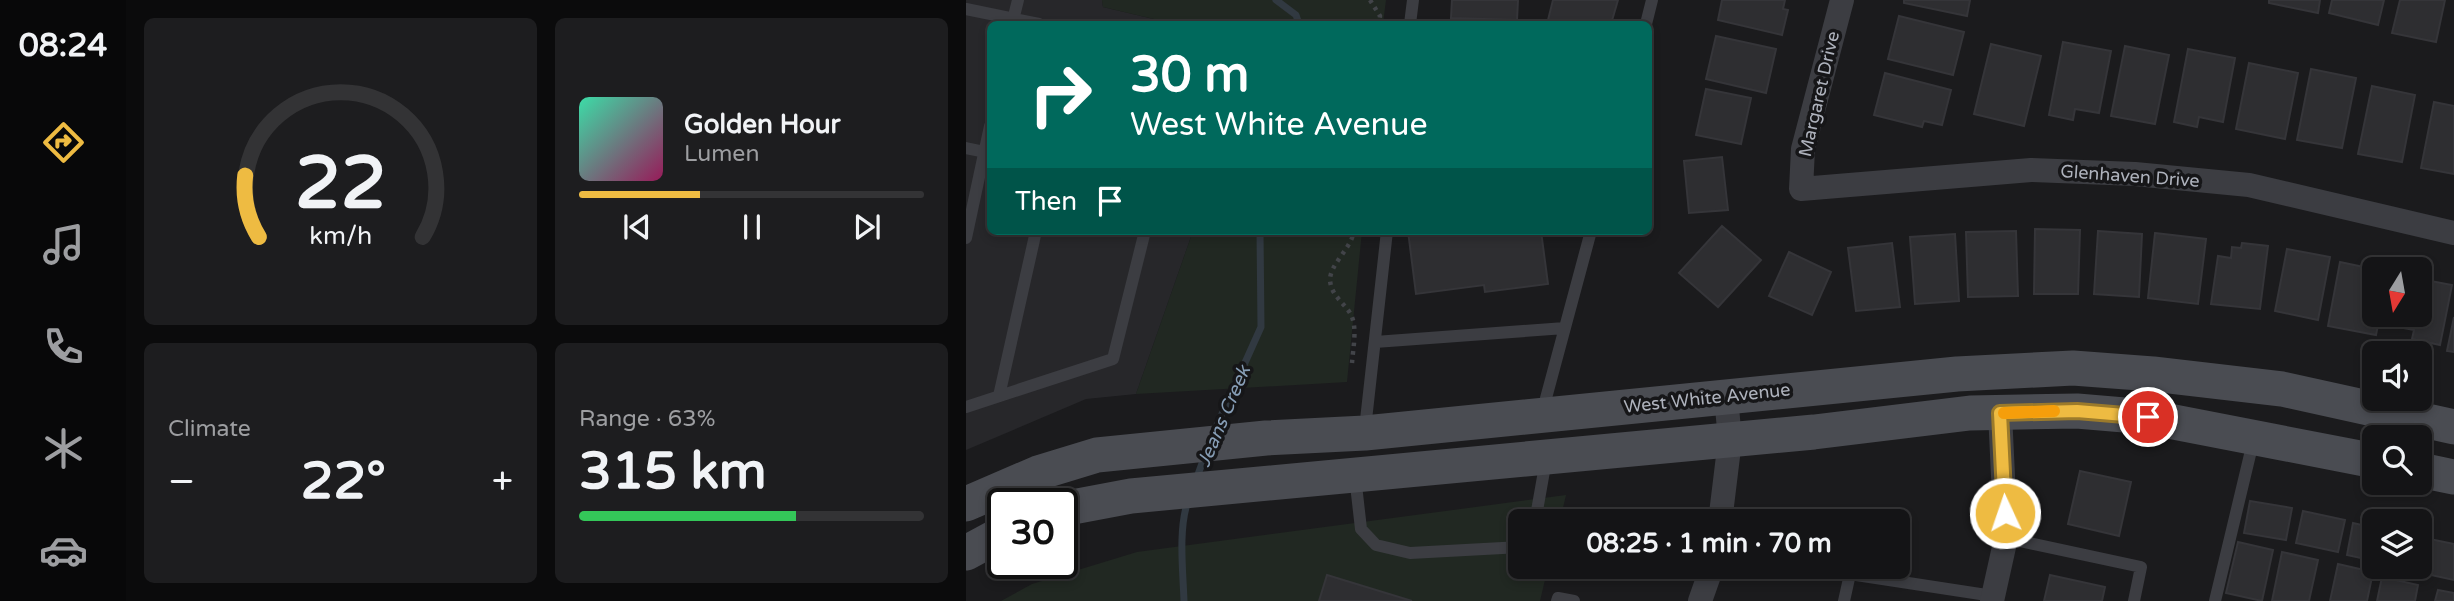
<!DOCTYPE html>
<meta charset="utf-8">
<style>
body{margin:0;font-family:"Varela Round",sans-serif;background:#1d1d1f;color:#f1f3f6;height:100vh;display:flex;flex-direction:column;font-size:26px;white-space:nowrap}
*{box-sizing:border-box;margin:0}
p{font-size:23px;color:#9d9ea1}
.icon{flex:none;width:38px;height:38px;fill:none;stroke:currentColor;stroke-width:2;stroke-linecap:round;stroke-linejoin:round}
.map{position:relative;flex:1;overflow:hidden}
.side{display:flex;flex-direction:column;gap:18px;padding:18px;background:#0b0b0c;width:840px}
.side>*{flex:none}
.banner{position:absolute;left:21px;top:21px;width:665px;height:214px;border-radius:10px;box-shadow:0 4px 10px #0003,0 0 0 2px #333335;background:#00695c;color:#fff;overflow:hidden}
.needle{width:46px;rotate:191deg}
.fabs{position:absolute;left:1396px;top:257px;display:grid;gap:14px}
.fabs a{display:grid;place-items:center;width:70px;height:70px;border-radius:10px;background:#141416;box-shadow:0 4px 10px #0003,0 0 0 2px #333335;font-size:35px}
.speed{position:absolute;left:21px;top:488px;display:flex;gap:14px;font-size:35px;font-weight:700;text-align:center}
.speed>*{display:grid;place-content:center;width:91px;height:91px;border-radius:50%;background:#141416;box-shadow:0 4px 10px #0003,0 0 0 2px #333335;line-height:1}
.speed .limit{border:4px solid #111;border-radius:10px;background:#fff;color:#111}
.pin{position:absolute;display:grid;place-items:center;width:60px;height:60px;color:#fff;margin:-30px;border:4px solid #fff;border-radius:50%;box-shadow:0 2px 7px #0007}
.me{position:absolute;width:77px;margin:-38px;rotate:357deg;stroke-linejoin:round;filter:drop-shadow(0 0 5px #0008)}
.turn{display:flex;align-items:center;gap:24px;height:147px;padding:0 28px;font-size:32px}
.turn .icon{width:91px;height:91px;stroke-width:2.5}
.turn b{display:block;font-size:49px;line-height:60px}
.then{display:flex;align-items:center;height:66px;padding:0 28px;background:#0003;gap:14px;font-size:26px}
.big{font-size:52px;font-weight:700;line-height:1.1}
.side .card{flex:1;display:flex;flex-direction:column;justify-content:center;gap:10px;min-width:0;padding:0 24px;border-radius:10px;background:#1d1d1f}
.side .dial{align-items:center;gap:0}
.dial svg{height:182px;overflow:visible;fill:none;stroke:#333335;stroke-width:7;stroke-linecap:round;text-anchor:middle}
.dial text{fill:#f1f3f6;stroke:none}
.song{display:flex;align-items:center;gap:21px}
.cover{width:84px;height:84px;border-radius:10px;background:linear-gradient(135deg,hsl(160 70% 55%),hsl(330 70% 35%))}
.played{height:7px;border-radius:4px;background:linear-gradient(90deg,#eebb42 35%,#333335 35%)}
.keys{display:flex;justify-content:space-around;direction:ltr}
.heat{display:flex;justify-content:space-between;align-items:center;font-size:38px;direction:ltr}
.charge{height:10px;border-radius:5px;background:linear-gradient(90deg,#34c759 63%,#333335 0)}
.side .tiles{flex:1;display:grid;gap:18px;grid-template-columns:repeat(2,1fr)}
.trip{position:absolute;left:542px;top:509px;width:402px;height:70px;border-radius:10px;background:#141416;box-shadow:0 4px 10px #0003,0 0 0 2px #333335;font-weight:700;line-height:70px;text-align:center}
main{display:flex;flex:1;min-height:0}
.tabs{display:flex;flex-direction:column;width:126px;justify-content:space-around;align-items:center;background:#080809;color:#9d9ea1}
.tabs .icon{width:49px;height:49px}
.tabs .on{color:#eebb42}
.tabs b{font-size:32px;color:#f1f3f6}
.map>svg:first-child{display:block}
.built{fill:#27272a}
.green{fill:#212822}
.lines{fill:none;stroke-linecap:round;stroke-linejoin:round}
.stream{stroke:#313941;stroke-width:7}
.building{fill:#2e2e31;stroke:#353539;stroke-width:2}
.path{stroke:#424449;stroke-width:4.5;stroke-dasharray:3.5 5;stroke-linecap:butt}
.lane{stroke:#3c3d42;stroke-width:12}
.street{stroke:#3c3d42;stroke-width:24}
.secondary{stroke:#4a4c52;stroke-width:35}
.route-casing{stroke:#9b7a2b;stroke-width:18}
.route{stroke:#eebb42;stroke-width:12}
.slow{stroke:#f59e0b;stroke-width:12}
.labels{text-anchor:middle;stroke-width:7;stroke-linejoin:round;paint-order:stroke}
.street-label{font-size:18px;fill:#aeb2bc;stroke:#161618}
.water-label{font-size:19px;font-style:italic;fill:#879eb6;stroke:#161618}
</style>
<main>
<nav class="tabs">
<b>08:24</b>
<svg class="icon on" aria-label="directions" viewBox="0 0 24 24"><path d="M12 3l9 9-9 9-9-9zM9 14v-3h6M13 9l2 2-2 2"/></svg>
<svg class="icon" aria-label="music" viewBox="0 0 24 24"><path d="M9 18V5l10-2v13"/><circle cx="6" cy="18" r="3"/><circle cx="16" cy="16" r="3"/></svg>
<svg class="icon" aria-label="phone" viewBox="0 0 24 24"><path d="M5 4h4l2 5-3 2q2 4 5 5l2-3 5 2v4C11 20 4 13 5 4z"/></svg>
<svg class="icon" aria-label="climate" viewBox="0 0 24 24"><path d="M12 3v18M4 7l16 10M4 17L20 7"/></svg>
<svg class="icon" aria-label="car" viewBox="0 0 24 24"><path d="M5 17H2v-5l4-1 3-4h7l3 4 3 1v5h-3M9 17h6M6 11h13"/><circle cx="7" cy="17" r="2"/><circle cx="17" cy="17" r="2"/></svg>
</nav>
<section class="side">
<div class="tiles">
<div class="card dial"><svg viewBox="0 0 100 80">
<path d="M14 69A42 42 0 1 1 86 69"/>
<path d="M14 69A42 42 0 0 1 8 42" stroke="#eebb42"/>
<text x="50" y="56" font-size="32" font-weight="700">22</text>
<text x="50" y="72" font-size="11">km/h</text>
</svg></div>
<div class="card">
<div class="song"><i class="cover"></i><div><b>Golden Hour</b><p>Lumen</p></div></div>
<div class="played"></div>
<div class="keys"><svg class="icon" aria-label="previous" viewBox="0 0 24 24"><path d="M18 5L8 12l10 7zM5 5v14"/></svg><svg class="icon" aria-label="pause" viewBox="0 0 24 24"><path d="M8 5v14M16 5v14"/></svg><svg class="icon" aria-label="next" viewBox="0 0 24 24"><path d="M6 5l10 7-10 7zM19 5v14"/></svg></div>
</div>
<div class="card"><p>Climate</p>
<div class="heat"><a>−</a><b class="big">22°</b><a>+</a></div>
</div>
<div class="card"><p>Range · 63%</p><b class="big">315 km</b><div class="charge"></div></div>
</div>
</section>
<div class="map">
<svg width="1488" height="601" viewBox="0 0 1488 601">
<rect width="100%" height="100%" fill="#1b1b1d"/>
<path class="built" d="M 0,0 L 136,0 L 137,7 L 209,24 L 24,24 L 24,231 L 227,231 L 170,394 L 120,399 L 0,450 Z"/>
<path class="green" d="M 136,0 L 420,0 L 417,24 L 209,24 L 137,7 Z
M 227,231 L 396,231 L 381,382 L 170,394 Z
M 600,495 L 594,521 L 555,522 L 555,567 L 582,567 L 574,601 L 35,601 L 66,584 L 171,552 Z"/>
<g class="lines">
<path class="stream" d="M 310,0 L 330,15 L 333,24
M 247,434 L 295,327 L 294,231
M 230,480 L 239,455
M 218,601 C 217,571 212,529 222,501"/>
</g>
<path class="building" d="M 486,0 L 552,0 L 551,20 L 485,18 Z
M 587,0 L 652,0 L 645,24 L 597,24 L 582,20 Z
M 756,0 L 819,0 L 817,9 L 822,10 L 816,35 L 752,20 Z
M 938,0 L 1004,0 L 1001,16 L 938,3 Z
M 1303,0 L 1354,0 L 1352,13 L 1303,3 Z
M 1366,0 L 1418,0 L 1412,25 L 1363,13 Z
M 1434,0 L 1479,0 L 1470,42 L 1426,33 Z
M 933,16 L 998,32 L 987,75 L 922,59 Z
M 750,36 L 810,49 L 800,93 L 740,79 Z
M 1097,42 L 1145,51 L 1133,113 L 1109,109 L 1107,120 L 1083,115 Z
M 1025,44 L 1075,56 L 1058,126 L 1008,114 Z
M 1159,46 L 1203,55 L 1189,124 L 1145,116 Z
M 1222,49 L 1269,58 L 1257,122 L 1233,117 L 1231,127 L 1208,122 Z
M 1283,63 L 1332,73 L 1319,139 L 1270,129 Z
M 1345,69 L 1390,78 L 1376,148 L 1331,140 Z
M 919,73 L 985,90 L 976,125 L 958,121 L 956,127 L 908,115 Z
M 1406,86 L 1449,95 L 1436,162 L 1392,154 Z
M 740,89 L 785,98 L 775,144 L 730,135 Z
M 1468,102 L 1488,106 L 1488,174 L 1455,168 Z
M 756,157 L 762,210 L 723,213 L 718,161 Z
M 756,226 L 795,260 L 752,307 L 713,273 Z
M 1069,229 L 1114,230 L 1112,294 L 1068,294 Z
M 442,231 L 575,231 L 582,284 L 519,292 L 518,285 L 450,294 Z
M 1050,231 L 1052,296 L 1002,297 L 1000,232 Z
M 1132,231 L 1176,234 L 1173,297 L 1128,294 Z
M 1189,233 L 1240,239 L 1232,304 L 1182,298 Z
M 989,234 L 993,301 L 949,304 L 944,237 Z
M 926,243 L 934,307 L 890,311 L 882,248 Z
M 1276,243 L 1302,246 L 1294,309 L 1245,304 L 1252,256 L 1265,258 L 1266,247 L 1275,248 Z
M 1321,249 L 1364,257 L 1352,320 L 1309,311 Z
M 823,252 L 865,272 L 846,315 L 803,296 Z
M 1374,262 L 1412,270 L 1409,270 L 1409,315 L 1414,315 L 1410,335 L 1362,326 Z
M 1454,279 L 1486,285 L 1474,345 L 1446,339 L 1448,330 L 1427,326 L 1430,315 L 1454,315 Z
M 1488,317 L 1488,352 L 1481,351 Z
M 1114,471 L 1165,482 L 1153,536 L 1102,524 Z
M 1284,501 L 1326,508 L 1320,540 L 1278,533 Z
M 1337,511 L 1379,520 L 1372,552 L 1330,543 Z
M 1387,523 L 1409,528 L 1409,561 L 1381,555 Z
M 1454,537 L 1488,544 L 1488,580 L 1433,568 L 1454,567 Z
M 1272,542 L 1307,550 L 1296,601 L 1260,593 Z
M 1316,552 L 1352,560 L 1343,601 L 1306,601 Z
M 1372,564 L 1407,572 L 1401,601 L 1364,601 Z
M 361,575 L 446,601 L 353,601 Z
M 1084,575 L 1139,587 L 1136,601 L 1078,601 Z
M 1416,577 L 1452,585 L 1449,601 L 1411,601 Z
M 1472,590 L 1488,593 L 1488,601 L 1469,601 Z"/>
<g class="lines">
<path class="path" d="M 404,0 L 414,16 L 413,24
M 386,363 C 387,348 392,326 384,313 C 377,302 365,295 364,280 C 364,264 385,249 388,231"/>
<path class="lane" d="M 0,9 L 73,24
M 46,24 L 52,0
M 444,24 L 447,0
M 680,24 L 686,0
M 0,148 L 19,152
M 0,238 L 24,126
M 409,342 L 599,328
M 33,396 L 70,231
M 0,407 L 147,359 L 179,231
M 576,413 L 625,231
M 399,429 L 421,231
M 389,476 L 395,529 L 410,545 L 444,553 L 555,547
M 569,522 L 580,460
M 1040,538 L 1175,567 L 1168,601
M 838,567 L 1027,596
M 591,601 L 592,598 L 608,601
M 878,601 L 884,574
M 1249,601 L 1288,438"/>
<path class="street" d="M 876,0 L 837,149 L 835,189 L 1065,170 L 1169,174 L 1283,185 L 1488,233
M 754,522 L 764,440 L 760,397
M 734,601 L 746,567
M 1026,601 L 1040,538 L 1034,413"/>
<path class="secondary" d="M 1454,470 L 1488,477
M 0,504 L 72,473 L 131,455 L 300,438 L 399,433 L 991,374 L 1107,368 L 1187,374 L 1316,389 L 1488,427
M 96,509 L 165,496 L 848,432 L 1004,413 L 1111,411 L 1182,417 L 1409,461
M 0,553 L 37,533"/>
</g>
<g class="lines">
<g class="route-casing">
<path id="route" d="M 1039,513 L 1034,413 L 1111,411 L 1182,417"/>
</g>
<use href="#route" class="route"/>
<path class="slow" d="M 1038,413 L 1088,411"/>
</g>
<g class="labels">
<g class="street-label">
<text transform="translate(853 94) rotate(-77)" y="6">Margaret Drive</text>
<text transform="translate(1164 176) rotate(4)" y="6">Glenhaven Drive</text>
<text transform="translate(741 398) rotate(-6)" y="6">West White Avenue</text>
</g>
<g class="water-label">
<text transform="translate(257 416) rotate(-67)" y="7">Jeans Creek</text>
</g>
</g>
</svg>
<div class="fabs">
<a><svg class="needle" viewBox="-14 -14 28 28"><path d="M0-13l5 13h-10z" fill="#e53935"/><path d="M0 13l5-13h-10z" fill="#9d9ea1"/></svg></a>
<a><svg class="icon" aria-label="sound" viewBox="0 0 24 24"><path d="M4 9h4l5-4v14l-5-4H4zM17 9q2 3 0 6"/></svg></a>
<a><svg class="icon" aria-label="search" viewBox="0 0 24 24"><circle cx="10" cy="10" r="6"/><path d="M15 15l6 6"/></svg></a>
<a><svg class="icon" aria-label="layers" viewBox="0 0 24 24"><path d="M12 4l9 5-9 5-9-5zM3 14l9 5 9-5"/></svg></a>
</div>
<div class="speed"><div class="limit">30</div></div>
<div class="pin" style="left:1182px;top:417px;background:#d93025"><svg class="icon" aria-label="arrive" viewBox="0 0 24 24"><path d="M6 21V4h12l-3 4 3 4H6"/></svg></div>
<svg class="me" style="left:1039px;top:513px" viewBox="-20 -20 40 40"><circle r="17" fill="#eebb42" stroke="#fff" stroke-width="3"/><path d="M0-11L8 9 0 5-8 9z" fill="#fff"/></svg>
<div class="trip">08:25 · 1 min · 70 m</div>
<div class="banner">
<div class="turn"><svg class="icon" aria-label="right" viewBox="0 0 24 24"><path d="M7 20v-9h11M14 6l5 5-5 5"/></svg><div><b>30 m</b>West White Avenue</div></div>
<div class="then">Then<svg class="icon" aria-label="arrive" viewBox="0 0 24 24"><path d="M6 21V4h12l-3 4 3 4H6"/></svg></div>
</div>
</div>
</main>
